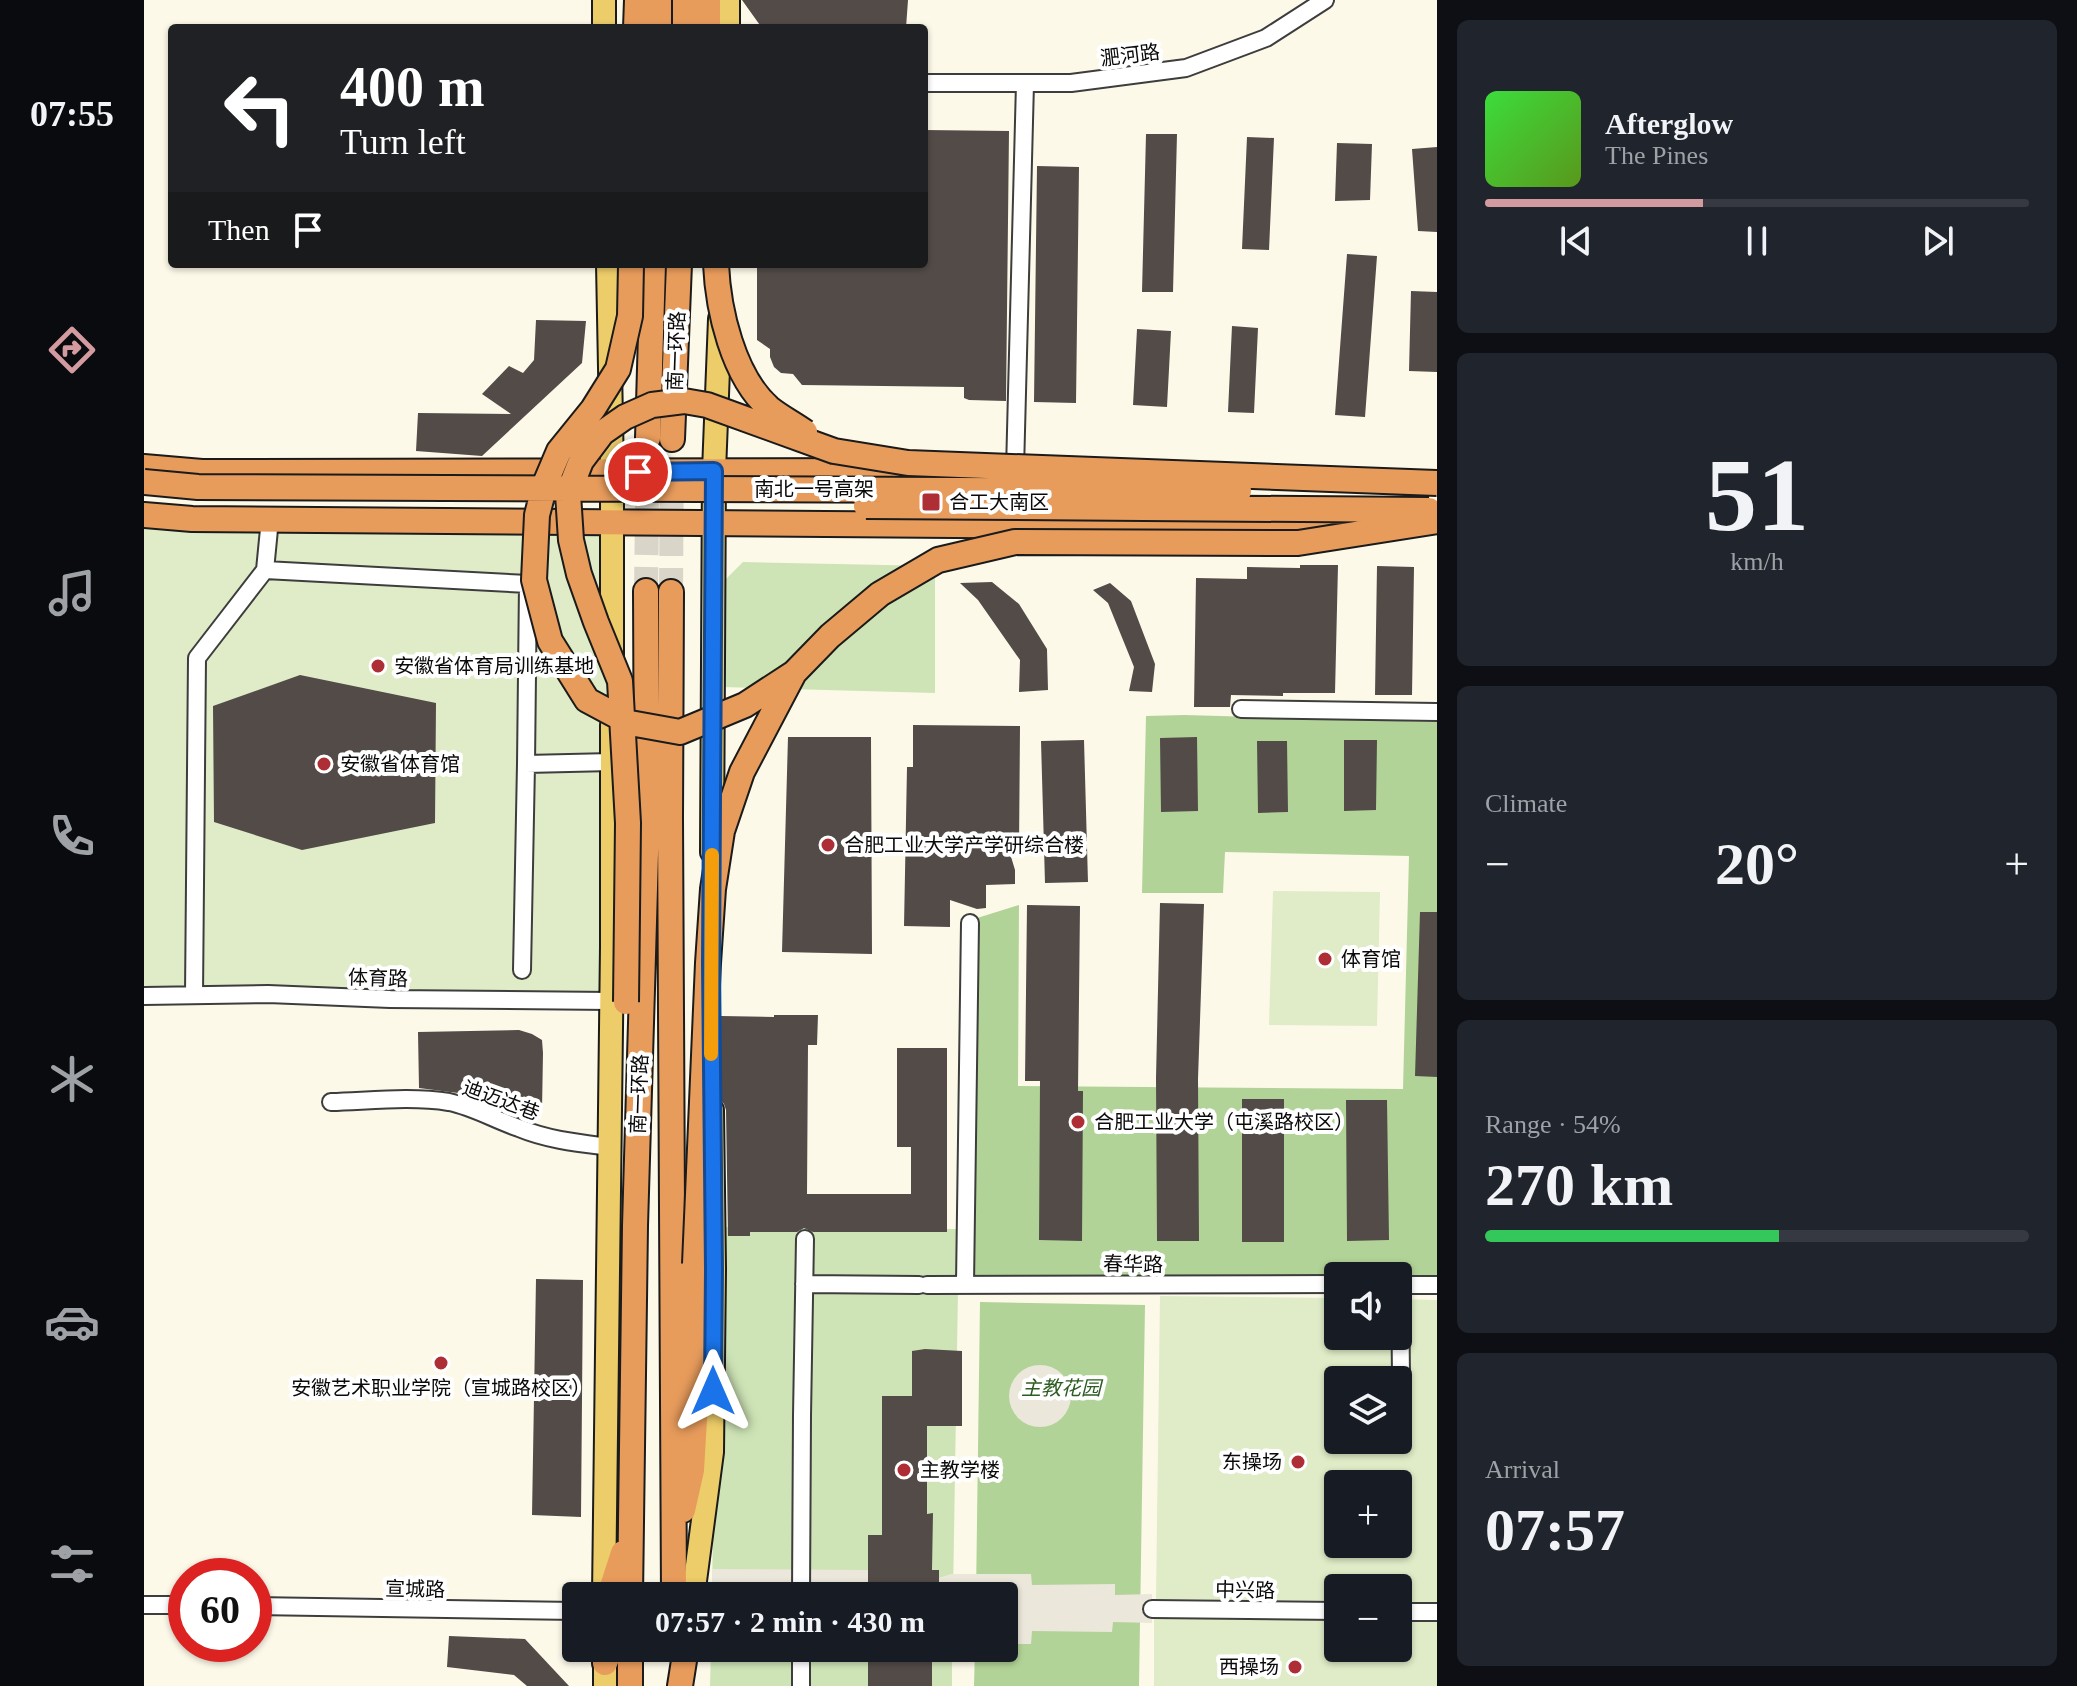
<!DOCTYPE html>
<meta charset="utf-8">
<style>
body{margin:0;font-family:"Times New Roman","Noto Sans SC",serif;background:#20242c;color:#f1f3f6;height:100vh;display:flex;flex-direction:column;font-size:30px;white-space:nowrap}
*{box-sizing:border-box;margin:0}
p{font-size:26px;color:#9ea1a6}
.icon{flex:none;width:44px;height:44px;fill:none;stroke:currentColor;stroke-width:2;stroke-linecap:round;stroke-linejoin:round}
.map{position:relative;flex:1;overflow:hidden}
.side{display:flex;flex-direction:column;gap:20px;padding:20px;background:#0d0f14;width:640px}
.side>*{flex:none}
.hud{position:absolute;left:24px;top:24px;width:760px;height:244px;border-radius:8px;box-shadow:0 2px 6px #0004;background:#202124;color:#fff;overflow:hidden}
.controls{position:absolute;left:1180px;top:1262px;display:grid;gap:16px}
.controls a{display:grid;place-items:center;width:88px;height:88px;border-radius:8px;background:#171b24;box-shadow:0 2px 6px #0004;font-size:40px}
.speed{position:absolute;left:24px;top:1558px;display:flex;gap:16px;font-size:40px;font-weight:700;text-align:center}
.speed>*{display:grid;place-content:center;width:104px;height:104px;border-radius:50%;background:#171b24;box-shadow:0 2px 6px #0004;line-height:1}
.speed .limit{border:12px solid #d22;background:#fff;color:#111}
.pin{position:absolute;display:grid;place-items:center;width:68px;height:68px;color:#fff;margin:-34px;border:4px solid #fff;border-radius:50%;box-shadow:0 2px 8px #0007}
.me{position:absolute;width:88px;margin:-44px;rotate:0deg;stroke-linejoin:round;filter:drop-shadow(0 0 6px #0008)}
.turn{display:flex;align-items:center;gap:28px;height:168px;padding:0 40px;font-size:36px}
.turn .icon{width:104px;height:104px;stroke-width:2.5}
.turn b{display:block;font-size:56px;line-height:68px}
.then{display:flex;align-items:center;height:76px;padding:0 40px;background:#0003;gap:16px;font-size:30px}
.big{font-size:60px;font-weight:800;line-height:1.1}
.side .widget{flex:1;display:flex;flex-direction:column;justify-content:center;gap:12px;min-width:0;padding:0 28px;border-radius:12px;background:#20242c}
.side .dial{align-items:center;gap:0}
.dial b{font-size:104px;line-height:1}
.song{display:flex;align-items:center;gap:24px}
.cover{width:96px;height:96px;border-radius:12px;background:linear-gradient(135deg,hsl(120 70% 55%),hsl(90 70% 35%))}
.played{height:8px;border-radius:4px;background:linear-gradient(90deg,#d39a9f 40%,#363941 40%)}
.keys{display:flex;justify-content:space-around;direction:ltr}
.heat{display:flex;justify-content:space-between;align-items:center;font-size:44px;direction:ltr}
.charge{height:12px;border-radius:6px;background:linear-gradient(90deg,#34c759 54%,#363941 0)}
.trip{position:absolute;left:418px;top:1582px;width:456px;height:80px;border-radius:8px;background:#171b24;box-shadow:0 2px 6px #0004;font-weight:800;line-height:80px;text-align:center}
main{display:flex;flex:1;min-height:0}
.menu{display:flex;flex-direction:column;width:144px;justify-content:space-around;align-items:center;background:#090b0e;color:#9ea1a6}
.menu .icon{width:56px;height:56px}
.menu .on{color:#d39a9f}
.menu b{font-size:36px;color:#f1f3f6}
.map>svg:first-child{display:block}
.green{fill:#cee4b6}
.forest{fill:#b2d397}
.pitch{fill:#dfecc7;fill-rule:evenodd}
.plaza{fill:#ebe7da}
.building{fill:#524b48}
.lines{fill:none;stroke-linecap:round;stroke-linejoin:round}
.highway-tunnel{stroke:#d9d5c8;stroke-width:24;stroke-dasharray:24 12;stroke-linecap:butt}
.minor-casing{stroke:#3d3d3d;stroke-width:20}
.major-casing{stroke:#1b1b1b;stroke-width:26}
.highway-casing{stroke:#1b1b1b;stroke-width:28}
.minor{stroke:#fff;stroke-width:16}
.major{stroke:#edcd69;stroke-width:22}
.highway{stroke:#e89c5c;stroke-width:24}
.highway-bridge-casing{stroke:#1b1b1b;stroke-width:28;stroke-linecap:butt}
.highway-bridge{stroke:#e89c5c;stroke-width:24}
.route-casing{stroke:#114b97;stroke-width:20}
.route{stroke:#1a73e8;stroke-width:14}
.slow{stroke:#f59e0b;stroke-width:14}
.poi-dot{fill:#ae2e35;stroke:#fff;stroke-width:3}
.labels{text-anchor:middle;stroke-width:8;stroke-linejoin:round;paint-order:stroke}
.street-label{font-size:20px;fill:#0a0a0a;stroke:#fff}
.poi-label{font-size:20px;fill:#0a0a0a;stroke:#fff;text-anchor:start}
.park-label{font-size:20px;font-style:italic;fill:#2d5b21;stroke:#fff}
</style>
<main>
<nav class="menu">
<b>07:55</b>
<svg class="icon on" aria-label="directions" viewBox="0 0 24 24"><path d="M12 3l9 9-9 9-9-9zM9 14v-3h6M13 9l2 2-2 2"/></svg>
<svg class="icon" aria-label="music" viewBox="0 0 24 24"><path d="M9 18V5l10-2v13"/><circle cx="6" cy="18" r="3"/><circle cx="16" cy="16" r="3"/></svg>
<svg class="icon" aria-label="phone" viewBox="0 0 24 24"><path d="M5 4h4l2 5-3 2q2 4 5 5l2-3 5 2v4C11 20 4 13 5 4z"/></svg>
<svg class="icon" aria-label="climate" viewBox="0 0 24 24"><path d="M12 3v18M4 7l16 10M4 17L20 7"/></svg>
<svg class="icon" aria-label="car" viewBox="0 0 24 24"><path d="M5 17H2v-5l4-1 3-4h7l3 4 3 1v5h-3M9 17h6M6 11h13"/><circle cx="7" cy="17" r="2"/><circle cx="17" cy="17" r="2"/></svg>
<svg class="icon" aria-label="filters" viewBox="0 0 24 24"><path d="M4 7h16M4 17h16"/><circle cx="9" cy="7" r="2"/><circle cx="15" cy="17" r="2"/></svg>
</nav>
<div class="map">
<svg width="1293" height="1686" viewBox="0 0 1293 1686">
<rect width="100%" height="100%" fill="#fdf9e9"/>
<path class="green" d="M 599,562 L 791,566 L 791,693 L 578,687 L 576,585 Z
M 573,1227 L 815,1229 L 809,1596 L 568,1596 Z
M 567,1648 L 808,1648 L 808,1686 L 566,1686 Z"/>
<path class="forest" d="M 1041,715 L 1293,722 L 1293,1285 L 1254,1285 L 1254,1276 L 1194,1276 L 1194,1285 L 821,1284 L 830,919 L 875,905 L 874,1086 L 1259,1089 L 1265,856 L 1081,852 L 1079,893 L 998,893 L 1002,716 Z
M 836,1302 L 1001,1305 L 995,1686 L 830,1686 L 831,1648 L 860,1648 L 860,1596 L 832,1596 Z"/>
<path class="pitch" d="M 0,515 L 467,522 L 467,1001 L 0,996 Z
M 1129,891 L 1236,892 L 1233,1026 L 1125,1025 Z
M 1016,1296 L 1194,1298 L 1194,1336 L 1254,1336 L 1254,1299 L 1293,1300 L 1293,1603 L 1254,1602 L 1254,1588 L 1194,1588 L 1194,1601 L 1012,1599 ZM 1194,1380 L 1254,1380 L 1254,1440 L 1194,1440 ZM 1194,1484 L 1254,1484 L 1254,1544 L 1194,1544 Z
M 1010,1616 L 1194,1617 L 1194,1648 L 1254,1648 L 1254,1618 L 1293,1618 L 1293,1686 L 1010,1686 Z"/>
<path class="plaza" d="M865 1396a31 31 0 1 1 62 0a31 31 0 1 1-62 0Z
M 568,1569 L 724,1570 L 724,1596 L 568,1596 Z
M 807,1574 L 887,1574 L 888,1585 L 971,1584 L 971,1595 L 1008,1594 L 1008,1623 L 969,1622 L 968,1632 L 888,1631 L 887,1644 L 860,1644 L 860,1596 L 795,1596 L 795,1578 Z
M 567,1648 L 724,1648 L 724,1654 L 567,1651 Z"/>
<path class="building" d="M 598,0 L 764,0 L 762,28 L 618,28 Z
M 780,130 L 865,131 L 862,401 L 825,400 L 820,398 L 820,387 L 658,385 L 649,374 L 637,373 L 630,367 L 626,357 L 626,349 L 613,340 L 613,264 L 780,264 Z
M 1002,134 L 1033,134 L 1029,292 L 998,292 Z
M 1103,137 L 1130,138 L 1125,250 L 1098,249 Z
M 1193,143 L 1228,144 L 1226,200 L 1191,201 Z
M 1293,147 L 1293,232 L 1274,231 L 1268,149 Z
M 893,166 L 935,167 L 932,403 L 890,402 Z
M 1203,254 L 1233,256 L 1221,417 L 1191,415 Z
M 1267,291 L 1293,292 L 1293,372 L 1265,371 Z
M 392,320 L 442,321 L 438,363 L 338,456 L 272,451 L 274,413 L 367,414 L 338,394 L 365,366 L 379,373 L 390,360 Z
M 1088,326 L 1114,328 L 1110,413 L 1084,412 Z
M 993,329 L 1027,331 L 1023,407 L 989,405 Z
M 1156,565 L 1194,565 L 1191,693 L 1139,693 L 1139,696 L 1087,695 L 1086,707 L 1050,707 L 1052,578 L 1103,579 L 1103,567 L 1156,568 Z
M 1233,566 L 1270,567 L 1268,695 L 1231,695 Z
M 848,582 L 875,604 L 903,649 L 904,690 L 875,692 L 876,660 L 834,600 L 816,583 Z
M 966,583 L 987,601 L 1011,664 L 1008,692 L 985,691 L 990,667 L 964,603 L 949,590 Z
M 156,675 L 292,703 L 291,823 L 158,850 L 70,822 L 69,706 Z
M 769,725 L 876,726 L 875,850 L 865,850 L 871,870 L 871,884 L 842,885 L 842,908 L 833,909 L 806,900 L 806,927 L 760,926 L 763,767 L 769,767 Z
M 644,737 L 727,737 L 728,954 L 638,952 Z
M 1053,737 L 1054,811 L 1017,812 L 1016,738 Z
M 940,740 L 944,882 L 901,883 L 897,741 Z
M 1200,740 L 1233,740 L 1232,810 L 1200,811 Z
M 1113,741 L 1143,741 L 1144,812 L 1114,813 Z
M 1016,903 L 1060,904 L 1054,1079 L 1055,1241 L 1013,1241 L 1012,1078 Z
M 883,905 L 936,906 L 934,1091 L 939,1091 L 938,1241 L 895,1240 L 896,1081 L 881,1081 Z
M 1276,912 L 1293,912 L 1293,1077 L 1271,1076 Z
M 630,1015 L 674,1015 L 673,1045 L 664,1045 L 663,1194 L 767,1194 L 767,1147 L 753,1147 L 753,1048 L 803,1048 L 803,1232 L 669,1232 L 660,1228 L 653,1232 L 606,1232 L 606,1236 L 584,1236 L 582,1110 L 580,1104 L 575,1098 L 577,1016 L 630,1017 Z
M 375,1030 L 388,1034 L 398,1040 L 399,1053 L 398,1110 L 360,1110 L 338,1101 L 332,1093 L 314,1093 L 275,1088 L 274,1032 Z
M 1098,1099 L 1140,1099 L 1140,1242 L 1098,1242 Z
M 1202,1100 L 1243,1100 L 1245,1240 L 1203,1241 Z
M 392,1279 L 439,1280 L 437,1517 L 388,1515 Z
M 781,1349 L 818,1351 L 818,1426 L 783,1426 L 783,1514 L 789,1513 L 788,1570 L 795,1570 L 795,1596 L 724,1596 L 724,1535 L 738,1535 L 738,1396 L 768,1396 L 768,1351 Z
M 305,1636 L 381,1639 L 425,1686 L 383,1686 L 370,1675 L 303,1667 Z
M 724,1648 L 788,1648 L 788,1686 L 724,1686 Z"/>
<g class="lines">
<path class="highway-tunnel" d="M 502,591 L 504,438
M 527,592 L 528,439"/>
<g class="minor-casing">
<path id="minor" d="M 780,83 L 927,83 L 1042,68 L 1122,38 L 1181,0
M 871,470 L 881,83
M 121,570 L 384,584 L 382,764 L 468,762
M 1097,709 L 1293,712
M 378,970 L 382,764
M 50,995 L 53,658 L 121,570 L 126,519
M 0,996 L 124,994 L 246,999 L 467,1001
M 187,1102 C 225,1101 267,1096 305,1102 C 330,1107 351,1120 375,1128 C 404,1140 434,1143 466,1147
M 660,1284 L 775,1285
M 821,1284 L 826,923
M 783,1285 L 1194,1284
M 1254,1285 L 1293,1285
M 1256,1285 L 1257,1376
M 657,1596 L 658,1416 L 661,1239
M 0,1605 L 42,1605
M 110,1606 L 432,1611
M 1008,1609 L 1194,1611
M 1254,1612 L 1293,1612
M 657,1686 L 657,1648"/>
</g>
<g class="major-casing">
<path id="major" d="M 460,28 L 460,0
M 584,28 L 584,0
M 464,264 L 468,472 L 468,659
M 568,852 L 570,471 L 576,319
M 460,1596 L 468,947 L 468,725
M 549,1596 L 568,1452 L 570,1269 L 568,1110
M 461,1648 L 461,1686"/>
</g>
<g class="highway-casing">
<path id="highway" d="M 492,28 L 493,0
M 515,28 L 515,0
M 541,28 L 541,0
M 564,28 L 564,0
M 504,438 L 509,264
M 528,439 L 535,264
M 0,467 L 58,472 L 767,471
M 0,515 L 48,519 L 1205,528
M 527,592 L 526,819 L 530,1596
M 539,1510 L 548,1470 L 552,1402 L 551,1264
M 465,1596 L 479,1553
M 486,1596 L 491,1226 L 503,820 L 502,591
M 486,1648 L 486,1686
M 461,1663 L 467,1648
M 536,1686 L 542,1648"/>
</g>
<use href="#minor" class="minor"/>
<use href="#major" class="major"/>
<use href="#highway" class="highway"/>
<g class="highway-bridge-casing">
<path id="highway-bridge" d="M 487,264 L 486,316 L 474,369 L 449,409 L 415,451 L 401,484 L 393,515 L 390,580 L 406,641 L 443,700 L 486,723 L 536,732 L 601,705 L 650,673 L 686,636 L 736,594 L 794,560 L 871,542 L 1154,543 L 1293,521
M 572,264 C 574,310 589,376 625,408 C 636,417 650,424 661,432
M 0,482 L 54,487 L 1095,491
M 722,506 L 1285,510
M 482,1002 L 484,823 L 476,681 L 452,622 L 435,574 L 427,540 L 424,494 L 437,461 L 458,433 L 481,417 L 508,405 L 540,401 L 563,405 L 690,451 L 764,463 L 1293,483
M 551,1264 L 564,963 L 569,889 L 578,831 L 598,772 L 649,675"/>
</g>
<use href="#highway-bridge" class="highway-bridge"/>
</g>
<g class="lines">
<g class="route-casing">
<path id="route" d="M 494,472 L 570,471 L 567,964 L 570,1269 L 569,1391"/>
</g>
<use href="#route" class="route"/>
<path class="slow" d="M 567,1054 L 568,855"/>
</g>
<g class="poi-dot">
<rect x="777" y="492" width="20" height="20" rx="4"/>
<circle cx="234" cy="666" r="8"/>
<circle cx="180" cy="764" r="8"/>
<circle cx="684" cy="845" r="8"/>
<circle cx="1181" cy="959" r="8"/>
<circle cx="934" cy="1122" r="8"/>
<circle cx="297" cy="1363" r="8"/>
<circle cx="1154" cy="1462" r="8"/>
<circle cx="760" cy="1470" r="8"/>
<circle cx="1151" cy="1667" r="8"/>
</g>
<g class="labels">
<g class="street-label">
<text transform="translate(986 55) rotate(-7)" y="7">淝河路</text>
<text transform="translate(532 351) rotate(-88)" y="7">南一环路</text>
<text x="670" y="496">南北一号高架</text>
<text transform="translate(234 978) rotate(2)" y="7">体育路</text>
<text transform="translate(495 1094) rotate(-88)" y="7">南一环路</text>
<text transform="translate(357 1100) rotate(20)" y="7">迪迈达巷</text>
<text transform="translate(989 1264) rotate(1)" y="7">春华路</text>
<text transform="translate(271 1589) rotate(1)" y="7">宣城路</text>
<text transform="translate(1101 1590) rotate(1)" y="7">中兴路</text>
</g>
<g class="poi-label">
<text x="805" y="509">合工大南区</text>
<text x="250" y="673">安徽省体育局训练基地</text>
<text x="196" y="771">安徽省体育馆</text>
<text x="700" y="852">合肥工业大学产学研综合楼</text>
<text x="1197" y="966">体育馆</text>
<text x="950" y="1129">合肥工业大学（屯溪路校区）</text>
<text x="297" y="1395" text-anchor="middle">安徽艺术职业学院（宣城路校区）</text>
<text x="1138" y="1469" text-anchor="end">东操场</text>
<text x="776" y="1477">主教学楼</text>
<text x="1135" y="1674" text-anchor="end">西操场</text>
</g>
<g class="park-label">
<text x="917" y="1395">主教花园</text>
</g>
</g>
</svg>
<div class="controls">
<a><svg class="icon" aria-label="sound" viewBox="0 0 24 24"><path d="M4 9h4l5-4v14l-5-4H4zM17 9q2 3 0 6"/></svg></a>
<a><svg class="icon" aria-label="layers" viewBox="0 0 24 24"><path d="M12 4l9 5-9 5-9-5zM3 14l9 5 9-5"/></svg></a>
<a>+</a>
<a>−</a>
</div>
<div class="speed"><div class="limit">60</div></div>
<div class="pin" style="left:494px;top:472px;background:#d93025"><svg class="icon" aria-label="arrive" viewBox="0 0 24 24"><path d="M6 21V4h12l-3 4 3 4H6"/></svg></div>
<svg class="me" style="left:569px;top:1391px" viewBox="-20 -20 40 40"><path d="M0-17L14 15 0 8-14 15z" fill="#1a73e8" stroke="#fff" stroke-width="4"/></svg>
<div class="trip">07:57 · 2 min · 430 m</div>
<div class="hud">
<div class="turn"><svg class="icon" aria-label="left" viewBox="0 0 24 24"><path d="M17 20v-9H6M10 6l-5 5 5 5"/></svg><div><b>400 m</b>Turn left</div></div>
<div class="then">Then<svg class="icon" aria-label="arrive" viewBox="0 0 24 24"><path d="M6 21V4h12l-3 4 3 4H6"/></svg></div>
</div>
</div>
<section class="side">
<div class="widget">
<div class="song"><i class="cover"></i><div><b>Afterglow</b><p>The Pines</p></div></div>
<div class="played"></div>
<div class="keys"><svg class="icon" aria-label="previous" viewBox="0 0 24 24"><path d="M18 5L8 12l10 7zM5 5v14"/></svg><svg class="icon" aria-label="pause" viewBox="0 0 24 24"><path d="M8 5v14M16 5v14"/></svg><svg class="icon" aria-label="next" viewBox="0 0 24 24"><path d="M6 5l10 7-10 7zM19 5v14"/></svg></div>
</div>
<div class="widget dial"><b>51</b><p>km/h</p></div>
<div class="widget"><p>Climate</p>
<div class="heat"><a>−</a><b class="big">20°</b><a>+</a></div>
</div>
<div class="widget"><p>Range · 54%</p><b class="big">270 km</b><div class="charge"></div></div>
<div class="widget"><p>Arrival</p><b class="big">07:57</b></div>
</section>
</main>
